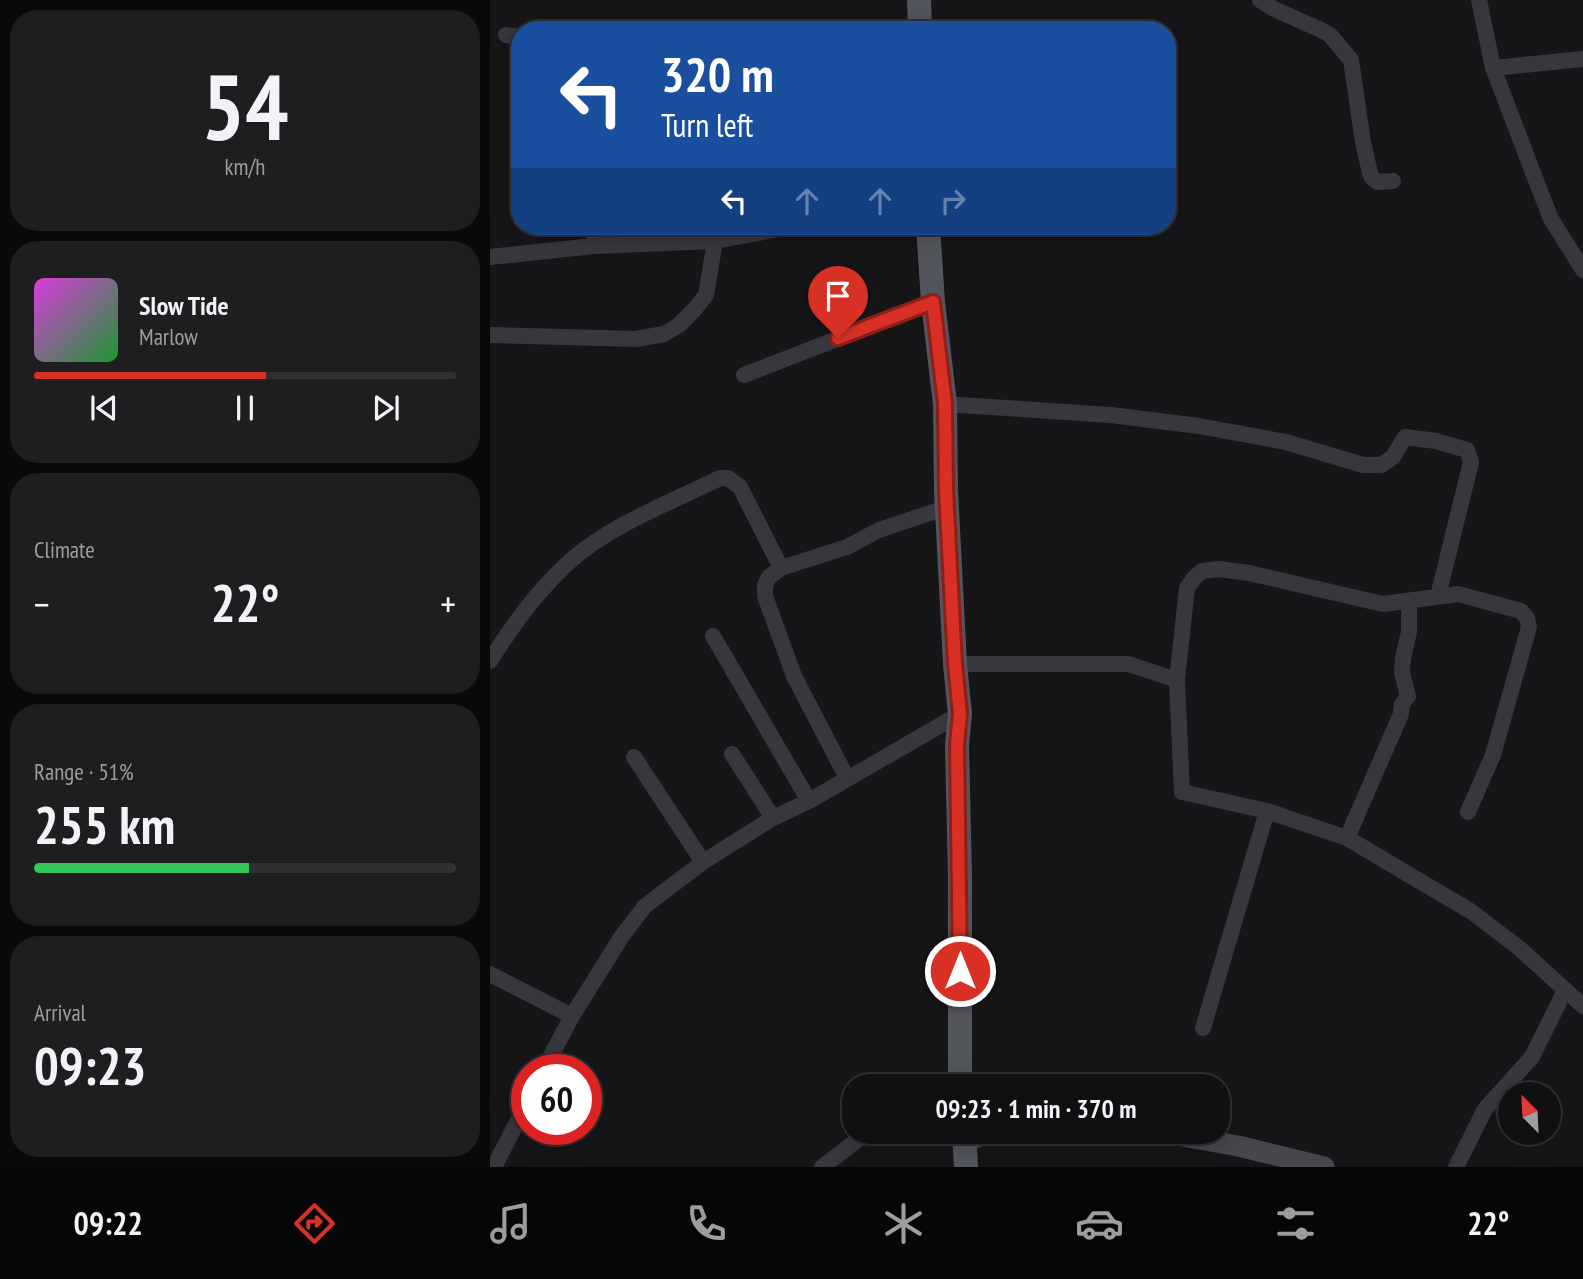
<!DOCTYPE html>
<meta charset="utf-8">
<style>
body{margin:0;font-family:"PT Sans Narrow",sans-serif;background:#1e1e20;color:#f1f3f6;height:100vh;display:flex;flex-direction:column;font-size:26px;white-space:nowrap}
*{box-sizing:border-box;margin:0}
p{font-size:23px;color:#9c9d9f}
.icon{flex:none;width:38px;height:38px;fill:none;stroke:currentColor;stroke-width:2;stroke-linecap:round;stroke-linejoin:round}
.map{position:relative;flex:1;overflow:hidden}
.details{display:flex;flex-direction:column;gap:10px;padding:10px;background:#09090a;width:490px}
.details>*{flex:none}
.hud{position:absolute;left:21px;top:21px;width:665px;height:214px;border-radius:28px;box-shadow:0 4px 18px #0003,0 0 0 2px #303032;background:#1a4fa0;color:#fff;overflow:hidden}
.needle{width:46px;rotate:336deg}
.fabs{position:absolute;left:1008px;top:1082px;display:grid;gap:14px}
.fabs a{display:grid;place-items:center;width:63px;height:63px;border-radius:50%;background:#101012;box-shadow:0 4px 18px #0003,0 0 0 2px #303032;font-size:35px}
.speed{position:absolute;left:21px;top:1054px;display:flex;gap:14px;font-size:35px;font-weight:700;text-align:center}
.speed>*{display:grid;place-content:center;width:91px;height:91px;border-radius:50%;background:#101012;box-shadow:0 4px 18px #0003,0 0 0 2px #303032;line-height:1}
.speed .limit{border:10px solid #d22;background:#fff;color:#111}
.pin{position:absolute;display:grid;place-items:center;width:60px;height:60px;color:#fff;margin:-72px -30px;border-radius:50% 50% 50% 0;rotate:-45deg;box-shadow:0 0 7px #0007}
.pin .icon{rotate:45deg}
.me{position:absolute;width:77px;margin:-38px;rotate:0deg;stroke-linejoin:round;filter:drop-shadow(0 0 5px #0008)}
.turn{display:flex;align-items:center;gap:24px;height:147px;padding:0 35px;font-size:32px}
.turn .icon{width:91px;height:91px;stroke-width:2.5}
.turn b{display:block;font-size:49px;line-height:60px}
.lanes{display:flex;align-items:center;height:66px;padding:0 35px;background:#0003;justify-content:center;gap:35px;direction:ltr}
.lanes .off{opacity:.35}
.big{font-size:52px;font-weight:700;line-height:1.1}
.details .widget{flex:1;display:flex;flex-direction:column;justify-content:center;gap:10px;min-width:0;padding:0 24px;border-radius:28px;background:#1e1e20}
.details .dial{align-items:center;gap:0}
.dial b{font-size:91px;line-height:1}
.song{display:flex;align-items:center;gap:21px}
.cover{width:84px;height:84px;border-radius:10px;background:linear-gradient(135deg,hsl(300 70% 55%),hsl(130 70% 35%))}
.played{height:7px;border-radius:4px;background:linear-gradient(90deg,#d93025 55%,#303032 55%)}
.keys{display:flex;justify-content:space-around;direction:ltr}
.heat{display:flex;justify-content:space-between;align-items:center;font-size:38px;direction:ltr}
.charge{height:10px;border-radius:5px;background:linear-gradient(90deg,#34c759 51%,#303032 0)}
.trip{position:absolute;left:352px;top:1074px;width:388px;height:70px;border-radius:28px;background:#101012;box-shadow:0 4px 18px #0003,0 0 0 2px #303032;font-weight:700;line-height:70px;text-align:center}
.tab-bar{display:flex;height:112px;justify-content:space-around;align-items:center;background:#060607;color:#9c9d9f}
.tab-bar .icon{width:49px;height:49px}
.tab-bar .selected{color:#d93025}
.tab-bar b{font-size:32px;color:#f1f3f6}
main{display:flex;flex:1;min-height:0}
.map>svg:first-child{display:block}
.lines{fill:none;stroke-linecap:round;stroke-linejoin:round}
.street{stroke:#37383d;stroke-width:16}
.secondary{stroke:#45474d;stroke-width:21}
.primary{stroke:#53555c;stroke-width:24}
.route-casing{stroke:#8d1f18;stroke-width:18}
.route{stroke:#d93025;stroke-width:12}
</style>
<main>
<section class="details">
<div class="widget dial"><b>54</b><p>km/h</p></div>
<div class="widget">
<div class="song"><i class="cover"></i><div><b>Slow Tide</b><p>Marlow</p></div></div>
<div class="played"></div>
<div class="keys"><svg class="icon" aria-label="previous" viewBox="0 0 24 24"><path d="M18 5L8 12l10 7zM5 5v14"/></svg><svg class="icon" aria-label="pause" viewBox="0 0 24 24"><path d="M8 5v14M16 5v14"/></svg><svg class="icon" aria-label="next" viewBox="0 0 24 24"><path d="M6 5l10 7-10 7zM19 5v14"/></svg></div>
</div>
<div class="widget"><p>Climate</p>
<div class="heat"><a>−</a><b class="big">22°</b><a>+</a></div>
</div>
<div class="widget"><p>Range · 51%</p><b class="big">255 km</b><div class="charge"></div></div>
<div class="widget"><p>Arrival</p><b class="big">09:23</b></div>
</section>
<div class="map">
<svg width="1093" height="1167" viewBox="0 0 1093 1167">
<rect width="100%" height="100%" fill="#161618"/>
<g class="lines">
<path class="street" d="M 770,0 L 784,9 L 829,29 L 840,35 L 861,60 L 873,142 L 880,173 L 882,178 L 888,182 L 903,181
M 989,0 L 1003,68 L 1052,196 L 1061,219 L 1093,270
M 16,35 L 30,37
M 1003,68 L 1093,59
M 104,246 L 105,226
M 0,257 L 104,246 L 225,241 L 305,226
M 0,335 L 146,339 L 174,334 L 189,325 L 204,310 L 216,295 L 225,241
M 254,375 L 443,302
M 455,404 L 621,415 L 709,426 L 796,442 L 873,465 L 891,465 L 903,457 L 915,437 L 946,441 L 977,450 L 981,462 L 948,596
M 223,636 L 319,801
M 0,661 C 23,624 48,590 80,561 C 122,524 180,503 230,478 L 238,478 L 250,487 L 291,568
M 465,664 L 638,664 L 687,680 L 697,588 L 705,577 L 712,571 L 729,569 L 759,573 L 893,604 L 968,594 L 1031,611 L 1037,618 L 1039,627 L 1003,755 L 978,812
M 687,680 L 692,792 L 777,811 L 857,838 L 911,714 L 912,704 L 918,696 L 912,673 L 913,658 L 919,632 L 919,601
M 242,754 L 283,818
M 144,757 L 213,862
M 357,778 L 304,676 L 275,596 L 275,585 L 279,577 L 291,568 L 357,547 L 389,530 L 458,507
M 857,838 L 982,912 L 1029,948 L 1093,1006
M 0,974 L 82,1016
M 713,1028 L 777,811
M 54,1069 L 82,1016 L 132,936 L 155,906 L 213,862 L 283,818 L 319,801 L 470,714
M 4,1167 L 37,1103
M 332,1167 L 378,1132
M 966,1167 L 995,1109 L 1042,1057 L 1075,990"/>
<path class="secondary" d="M 671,1132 L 748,1146 L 834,1167
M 475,1142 L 499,1132"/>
<path class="primary" d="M 429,0 L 430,30
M 438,226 L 443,302 L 455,404 L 456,490 L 465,664 L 470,714 L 467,745 L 470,876 L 470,1087
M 474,1132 L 476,1167"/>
</g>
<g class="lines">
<g class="route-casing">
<path id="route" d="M 348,338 L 443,302 L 455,404 L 456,490 L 465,664 L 470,713 L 467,745 L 470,971"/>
</g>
<use href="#route" class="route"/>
</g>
</svg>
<div class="fabs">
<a><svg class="needle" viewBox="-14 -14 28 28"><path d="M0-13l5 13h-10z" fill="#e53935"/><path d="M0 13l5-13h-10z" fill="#9c9d9f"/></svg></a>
</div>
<div class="speed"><div class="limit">60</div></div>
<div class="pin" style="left:348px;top:338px;background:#d93025"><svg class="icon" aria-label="arrive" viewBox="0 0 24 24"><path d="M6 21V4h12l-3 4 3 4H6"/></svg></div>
<svg class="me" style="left:470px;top:971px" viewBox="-20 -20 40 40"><circle r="17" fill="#d93025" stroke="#fff" stroke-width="3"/><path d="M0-11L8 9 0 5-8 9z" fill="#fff"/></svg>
<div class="trip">09:23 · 1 min · 370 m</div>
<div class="hud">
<div class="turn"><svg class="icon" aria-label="left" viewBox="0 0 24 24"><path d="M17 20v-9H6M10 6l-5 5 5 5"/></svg><div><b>320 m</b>Turn left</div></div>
<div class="lanes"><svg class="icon" aria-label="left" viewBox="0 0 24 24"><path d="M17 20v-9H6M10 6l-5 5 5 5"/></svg><svg class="icon off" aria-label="ahead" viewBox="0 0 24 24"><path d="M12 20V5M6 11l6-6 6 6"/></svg><svg class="icon off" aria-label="ahead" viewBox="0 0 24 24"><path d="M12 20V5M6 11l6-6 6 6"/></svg><svg class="icon off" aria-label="right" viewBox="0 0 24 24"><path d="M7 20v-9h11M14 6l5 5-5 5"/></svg></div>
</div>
</div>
</main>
<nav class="tab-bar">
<b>09:22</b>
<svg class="icon selected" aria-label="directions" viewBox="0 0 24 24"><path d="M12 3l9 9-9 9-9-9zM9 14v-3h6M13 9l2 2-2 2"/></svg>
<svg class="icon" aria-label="music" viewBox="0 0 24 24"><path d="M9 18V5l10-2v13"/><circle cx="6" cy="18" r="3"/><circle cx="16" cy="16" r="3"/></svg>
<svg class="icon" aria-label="phone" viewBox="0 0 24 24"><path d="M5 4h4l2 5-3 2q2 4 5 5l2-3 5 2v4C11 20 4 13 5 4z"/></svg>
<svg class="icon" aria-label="climate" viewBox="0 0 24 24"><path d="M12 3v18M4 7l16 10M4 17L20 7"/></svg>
<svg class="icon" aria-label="car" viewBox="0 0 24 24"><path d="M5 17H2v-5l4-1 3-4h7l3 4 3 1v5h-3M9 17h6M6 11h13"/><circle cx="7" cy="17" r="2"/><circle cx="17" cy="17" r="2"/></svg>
<svg class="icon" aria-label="filters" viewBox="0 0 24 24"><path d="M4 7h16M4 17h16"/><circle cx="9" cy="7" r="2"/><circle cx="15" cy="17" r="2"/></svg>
<b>22°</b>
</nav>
